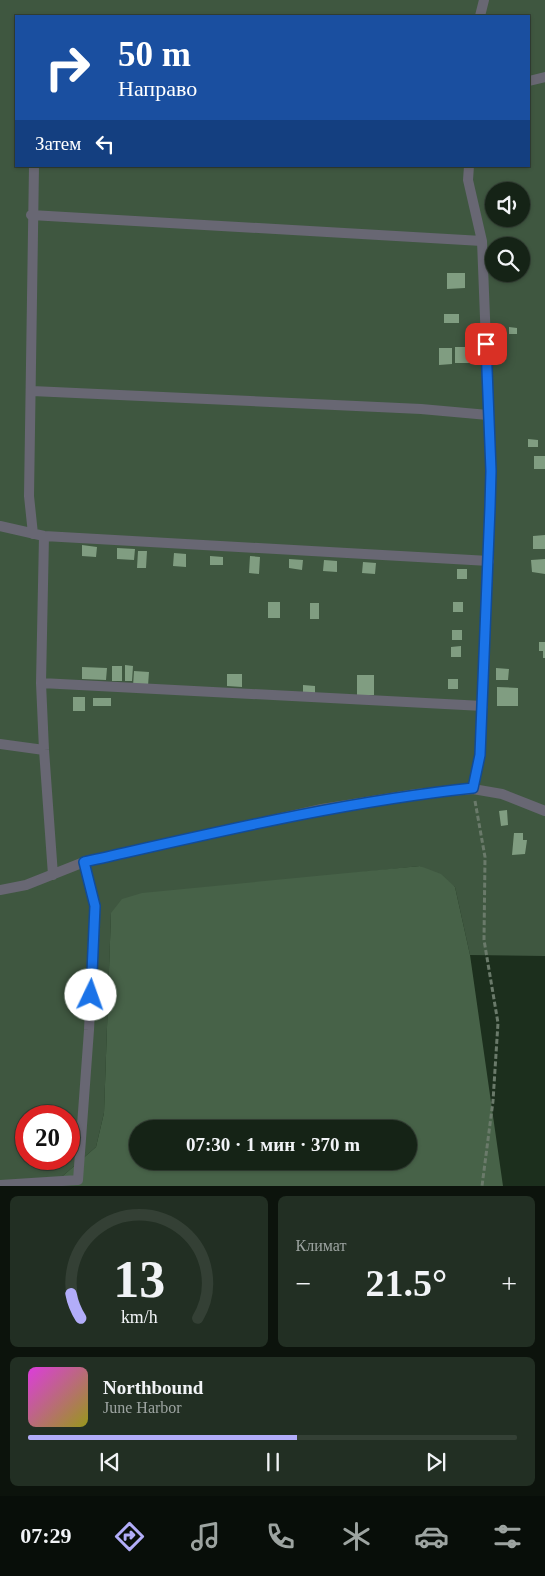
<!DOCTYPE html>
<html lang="ru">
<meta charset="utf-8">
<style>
body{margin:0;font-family:"Times New Roman",serif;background:#222f23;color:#f1f3f6;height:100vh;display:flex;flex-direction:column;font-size:19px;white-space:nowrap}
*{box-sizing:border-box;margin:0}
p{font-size:16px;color:#9da4a1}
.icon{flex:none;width:28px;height:28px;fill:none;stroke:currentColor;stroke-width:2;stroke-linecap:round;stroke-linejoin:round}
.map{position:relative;height:1186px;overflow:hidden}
.details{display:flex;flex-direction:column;gap:10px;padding:10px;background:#0c130c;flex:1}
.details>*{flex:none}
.hud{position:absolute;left:15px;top:15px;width:515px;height:152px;border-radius:0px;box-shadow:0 1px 4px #0004,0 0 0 1px #344035;background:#1a4fa0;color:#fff;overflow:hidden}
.tools{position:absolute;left:485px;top:182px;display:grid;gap:10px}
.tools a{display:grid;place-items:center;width:45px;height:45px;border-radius:50%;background:#152316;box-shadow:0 1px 4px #0004,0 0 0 1px #344035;font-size:25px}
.speed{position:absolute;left:15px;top:1105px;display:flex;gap:10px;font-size:25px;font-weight:700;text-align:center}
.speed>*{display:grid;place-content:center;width:65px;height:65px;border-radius:50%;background:#152316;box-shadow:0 1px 4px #0004,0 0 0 1px #344035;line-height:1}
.speed .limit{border:8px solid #d22;background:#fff;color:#111}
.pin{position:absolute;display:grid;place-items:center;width:42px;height:42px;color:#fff;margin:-21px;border-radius:10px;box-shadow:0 2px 8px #0006}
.me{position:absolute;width:55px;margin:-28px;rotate:3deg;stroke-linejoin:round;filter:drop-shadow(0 0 4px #0008)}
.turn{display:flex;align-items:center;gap:18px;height:105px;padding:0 20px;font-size:22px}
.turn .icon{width:65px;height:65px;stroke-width:2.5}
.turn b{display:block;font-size:35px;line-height:42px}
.then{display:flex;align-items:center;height:48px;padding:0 20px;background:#0003;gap:10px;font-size:19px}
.big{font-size:38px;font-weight:600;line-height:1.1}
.details .widget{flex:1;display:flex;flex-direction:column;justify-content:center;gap:8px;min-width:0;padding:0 18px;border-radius:8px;background:#222f23}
.details .dial{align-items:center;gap:0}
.dial svg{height:130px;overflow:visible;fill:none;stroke:#344035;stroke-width:7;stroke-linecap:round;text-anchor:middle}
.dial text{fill:#f1f3f6;stroke:none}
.song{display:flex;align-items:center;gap:15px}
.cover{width:60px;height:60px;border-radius:8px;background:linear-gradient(135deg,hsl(300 70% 55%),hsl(60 70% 35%))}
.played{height:5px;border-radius:2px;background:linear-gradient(90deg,#b2adf9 55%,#344035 55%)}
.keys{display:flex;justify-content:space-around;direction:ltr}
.heat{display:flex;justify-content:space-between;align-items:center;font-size:28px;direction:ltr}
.details .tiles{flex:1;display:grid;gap:10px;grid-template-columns:1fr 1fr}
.widget:last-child{grid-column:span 2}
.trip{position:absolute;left:129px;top:1120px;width:288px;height:50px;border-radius:25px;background:#152316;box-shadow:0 1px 4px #0004,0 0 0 1px #344035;font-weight:600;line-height:50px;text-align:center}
.tab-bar{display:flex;height:80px;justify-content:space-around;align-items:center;background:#080e09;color:#9da4a1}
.tab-bar .icon{width:35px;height:35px}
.tab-bar .active{color:#b2adf9}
.tab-bar b{font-size:22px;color:#f1f3f6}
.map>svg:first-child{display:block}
.green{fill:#3f5740;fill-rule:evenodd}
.forest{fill:#476248;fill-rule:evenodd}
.building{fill:#809d81}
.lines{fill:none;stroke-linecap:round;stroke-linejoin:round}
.path{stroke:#6a7a6a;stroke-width:3;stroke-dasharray:5 2.5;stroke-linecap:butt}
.service{stroke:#686773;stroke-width:10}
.route-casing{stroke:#114b97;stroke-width:12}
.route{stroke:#1a73e8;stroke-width:9}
</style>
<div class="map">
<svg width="545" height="1186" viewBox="0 0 545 1186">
<rect width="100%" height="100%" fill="#1c2f1d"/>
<path class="green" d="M 0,0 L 545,0 L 545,956 L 470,955 L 455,887 L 420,866 L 281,881 L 111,914 L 104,1113 L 96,1147 L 57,1181 L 0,1186 ZM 16,16 L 529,16 L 529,166 L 16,166 ZM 494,191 L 521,191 L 521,219 L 494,219 ZM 494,246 L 521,246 L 521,274 L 494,274 ZM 26,1116 L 69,1116 L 69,1159 L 26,1159 Z"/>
<path class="forest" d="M 420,866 L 441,874 L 455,887 L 470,955 L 503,1186 L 19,1186 L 57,1181 L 96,1147 L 104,1113 L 111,913 L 122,899 L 142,893 ZM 138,1129 L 408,1129 L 408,1161 L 138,1161 Z"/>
<path class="building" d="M 447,273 L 465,273 L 465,288 L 447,289 Z
M 444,314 L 459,314 L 459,323 L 444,323 Z
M 509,327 L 517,328 L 517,334 L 509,334 Z
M 455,347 L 470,347 L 470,355 L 475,355 L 475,363 L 455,363 Z
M 439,348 L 452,348 L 452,364 L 439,365 Z
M 528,439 L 538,440 L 538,447 L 528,447 Z
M 534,456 L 545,456 L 545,469 L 534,469 Z
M 545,535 L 545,549 L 533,549 L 533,536 Z
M 82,545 L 97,547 L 96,557 L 82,556 Z
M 117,548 L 135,549 L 134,560 L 117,559 Z
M 138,551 L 147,551 L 146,568 L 137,568 Z
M 174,553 L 186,554 L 186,567 L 173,566 Z
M 210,556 L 223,557 L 223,565 L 210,565 Z
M 250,556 L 260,557 L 259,574 L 249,573 Z
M 289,559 L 303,560 L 302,570 L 289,568 Z
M 545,559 L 545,574 L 532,572 L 531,560 Z
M 324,560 L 337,561 L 337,572 L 323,571 Z
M 363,562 L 376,563 L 375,574 L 362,573 Z
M 457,569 L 467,569 L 467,579 L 457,579 Z
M 268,602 L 280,602 L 280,618 L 268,618 Z
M 453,602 L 463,602 L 463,612 L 453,612 Z
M 310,603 L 319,603 L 319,619 L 310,619 Z
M 452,630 L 462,630 L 462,640 L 452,640 Z
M 539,642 L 545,642 L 545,658 L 543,658 L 543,651 L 539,651 Z
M 461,646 L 461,657 L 451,657 L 451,647 Z
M 125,665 L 133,666 L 132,681 L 125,681 Z
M 112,666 L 122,666 L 122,681 L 112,681 Z
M 82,667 L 107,668 L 106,680 L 82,679 Z
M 496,668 L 509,669 L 508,680 L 496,680 Z
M 134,671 L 149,672 L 148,686 L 133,686 Z
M 227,674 L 242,674 L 242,687 L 227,686 Z
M 357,675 L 374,675 L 374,695 L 357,695 Z
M 448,679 L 458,679 L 458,689 L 448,689 Z
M 303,685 L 315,686 L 315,695 L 303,695 Z
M 497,687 L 518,688 L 518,706 L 497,706 Z
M 73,697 L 85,697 L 85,711 L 73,711 Z
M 93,698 L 111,698 L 111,706 L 93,706 Z
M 507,810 L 508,825 L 501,826 L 499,811 Z
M 514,833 L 523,833 L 523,840 L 527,840 L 525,854 L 512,855 Z"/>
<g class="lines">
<path class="path" d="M 475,801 L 485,857 L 484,940 L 498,1023 L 493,1101 L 482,1186"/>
<path class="service" d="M 480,16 L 484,0
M 529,81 L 545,77
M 469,166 L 468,180 L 482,241 L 491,471 L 480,755 L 473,789
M 31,215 L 482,241
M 32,391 L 421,409 L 488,415
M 0,526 L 44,536 L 489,561
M 33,534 L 29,496 L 34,166
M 44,536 L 41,683 L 44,750 L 53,875
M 41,683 L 483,706
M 0,744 L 44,750
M 0,890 L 26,885 L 84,862 L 322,809 L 416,794 L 473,789 L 502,794 L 545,811
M 0,1185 L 78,1180 L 89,1030 L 95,906 L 84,862"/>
</g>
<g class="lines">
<g class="route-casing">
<path id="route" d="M 91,995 L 95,906 L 84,862 C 213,833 341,802 473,788 L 480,755 L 490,507 L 491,471 L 486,344"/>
</g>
<use href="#route" class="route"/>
</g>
</svg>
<div class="tools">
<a><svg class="icon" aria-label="sound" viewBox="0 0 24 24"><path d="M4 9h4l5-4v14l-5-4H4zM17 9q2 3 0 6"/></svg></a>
<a><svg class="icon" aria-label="search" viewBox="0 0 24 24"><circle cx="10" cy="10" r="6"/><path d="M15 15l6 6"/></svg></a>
</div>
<div class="speed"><div class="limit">20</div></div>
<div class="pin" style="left:486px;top:344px;background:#d93025"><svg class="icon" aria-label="arrive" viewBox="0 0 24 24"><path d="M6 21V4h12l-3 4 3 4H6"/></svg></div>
<svg class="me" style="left:91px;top:995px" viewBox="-20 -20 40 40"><circle r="19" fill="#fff"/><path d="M0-13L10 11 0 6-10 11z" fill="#1a73e8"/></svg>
<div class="trip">07:30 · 1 мин · 370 m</div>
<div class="hud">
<div class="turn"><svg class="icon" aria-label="right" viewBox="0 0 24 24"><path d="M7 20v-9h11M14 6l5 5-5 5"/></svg><div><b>50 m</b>Направо</div></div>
<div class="then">Затем<svg class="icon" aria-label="left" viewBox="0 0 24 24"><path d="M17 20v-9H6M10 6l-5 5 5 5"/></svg></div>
</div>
</div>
<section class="details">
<div class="tiles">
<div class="widget dial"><svg viewBox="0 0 100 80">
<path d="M14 69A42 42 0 1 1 86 69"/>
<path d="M14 69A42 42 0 0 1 8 54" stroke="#b2adf9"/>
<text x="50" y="56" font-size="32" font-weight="700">13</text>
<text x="50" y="72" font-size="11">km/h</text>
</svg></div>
<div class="widget"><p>Климат</p>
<div class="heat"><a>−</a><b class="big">21.5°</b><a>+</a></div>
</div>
<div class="widget">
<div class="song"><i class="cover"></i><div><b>Northbound</b><p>June Harbor</p></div></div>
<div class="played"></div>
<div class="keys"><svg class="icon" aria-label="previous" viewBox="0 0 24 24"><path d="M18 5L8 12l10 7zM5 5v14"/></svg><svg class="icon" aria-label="pause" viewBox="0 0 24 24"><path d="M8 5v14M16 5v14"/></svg><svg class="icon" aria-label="next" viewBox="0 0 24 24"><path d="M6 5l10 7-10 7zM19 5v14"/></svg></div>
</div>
</div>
</section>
<nav class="tab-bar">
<b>07:29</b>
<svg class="icon active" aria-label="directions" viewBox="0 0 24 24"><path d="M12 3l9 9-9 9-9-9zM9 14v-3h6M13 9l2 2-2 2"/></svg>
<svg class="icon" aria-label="music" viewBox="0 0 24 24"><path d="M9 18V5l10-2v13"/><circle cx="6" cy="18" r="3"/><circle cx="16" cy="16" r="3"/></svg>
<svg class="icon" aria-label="phone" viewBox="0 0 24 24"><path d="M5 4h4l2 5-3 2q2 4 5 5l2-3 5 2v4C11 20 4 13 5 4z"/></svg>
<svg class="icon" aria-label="climate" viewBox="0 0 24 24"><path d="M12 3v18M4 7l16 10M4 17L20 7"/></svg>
<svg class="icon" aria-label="car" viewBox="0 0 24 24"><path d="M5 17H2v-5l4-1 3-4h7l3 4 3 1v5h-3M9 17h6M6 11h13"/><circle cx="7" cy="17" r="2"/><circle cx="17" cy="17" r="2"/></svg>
<svg class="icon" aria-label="filters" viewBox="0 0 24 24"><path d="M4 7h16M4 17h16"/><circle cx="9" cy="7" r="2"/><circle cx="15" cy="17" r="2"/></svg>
</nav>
